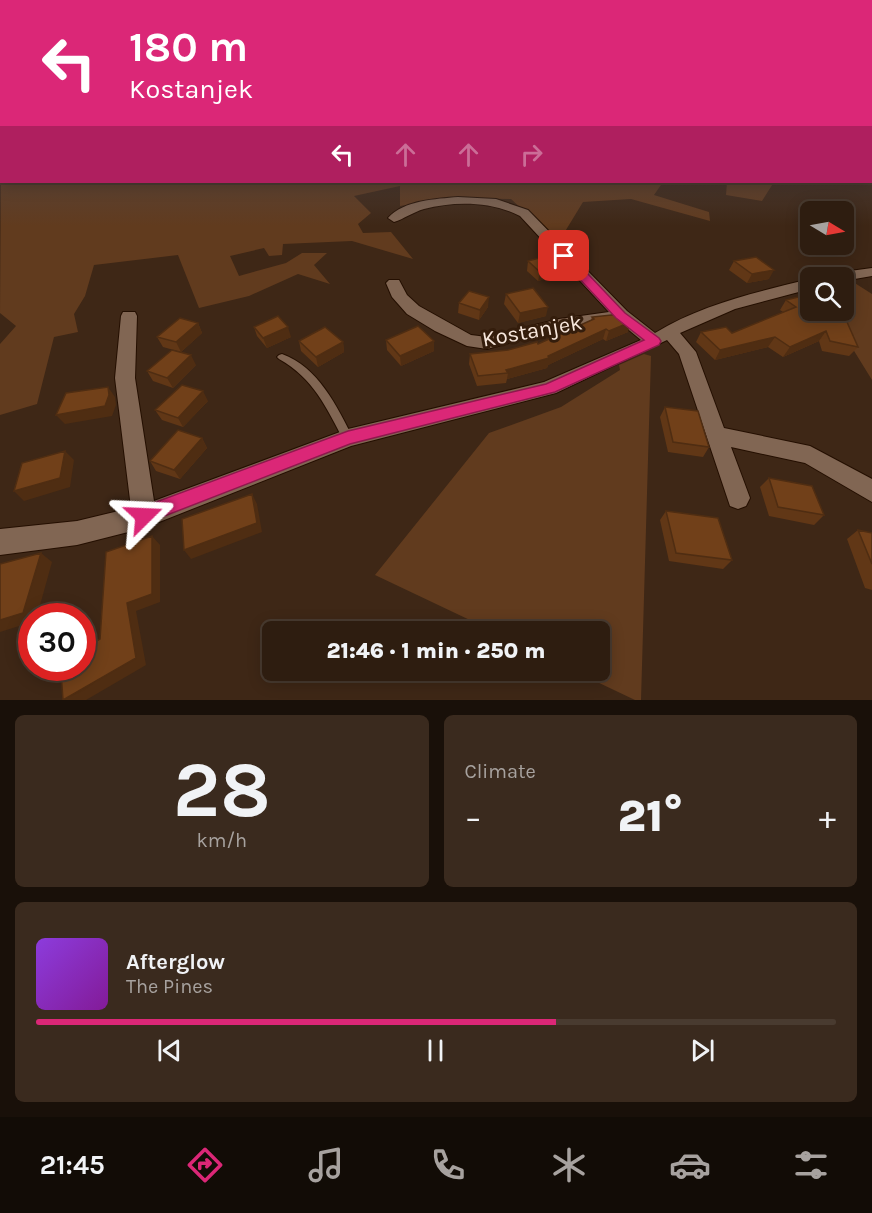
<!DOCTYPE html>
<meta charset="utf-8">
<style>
body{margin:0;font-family:Karla,sans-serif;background:#3a2a1e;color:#f1f3f6;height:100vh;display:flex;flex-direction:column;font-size:22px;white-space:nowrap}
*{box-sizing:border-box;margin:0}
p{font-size:20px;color:#a7a29f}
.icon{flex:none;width:33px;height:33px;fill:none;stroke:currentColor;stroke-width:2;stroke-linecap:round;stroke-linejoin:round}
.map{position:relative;height:700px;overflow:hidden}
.drawer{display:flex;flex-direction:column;gap:15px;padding:15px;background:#191009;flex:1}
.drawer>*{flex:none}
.banner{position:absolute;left:0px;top:0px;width:873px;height:183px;box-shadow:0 3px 15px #0003,0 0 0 2px #493b30;background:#db2777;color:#fff;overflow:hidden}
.needle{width:39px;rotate:100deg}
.tools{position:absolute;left:800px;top:201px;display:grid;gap:12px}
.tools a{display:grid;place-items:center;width:54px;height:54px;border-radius:9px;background:#2e1d10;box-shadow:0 3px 15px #0003,0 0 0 2px #493b30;font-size:30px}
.speed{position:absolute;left:18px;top:603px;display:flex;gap:12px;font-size:30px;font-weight:700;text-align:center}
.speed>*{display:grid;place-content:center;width:78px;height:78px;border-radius:50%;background:#2e1d10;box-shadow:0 3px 15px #0003,0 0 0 2px #493b30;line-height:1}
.speed .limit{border:9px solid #d22;background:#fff;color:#111}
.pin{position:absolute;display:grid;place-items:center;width:51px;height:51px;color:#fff;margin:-26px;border-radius:12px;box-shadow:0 3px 9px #0006}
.me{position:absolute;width:66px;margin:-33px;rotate:69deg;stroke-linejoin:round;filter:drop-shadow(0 0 4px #0008)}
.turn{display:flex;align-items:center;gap:21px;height:126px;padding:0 30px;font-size:27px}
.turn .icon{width:78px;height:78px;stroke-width:2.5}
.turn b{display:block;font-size:42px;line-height:51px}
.lanes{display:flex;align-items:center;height:57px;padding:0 30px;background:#0003;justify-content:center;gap:30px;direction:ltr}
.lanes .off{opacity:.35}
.big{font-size:45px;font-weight:800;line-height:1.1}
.drawer .widget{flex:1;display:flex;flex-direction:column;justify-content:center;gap:9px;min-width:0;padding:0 21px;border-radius:9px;background:#3a2a1e}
.drawer .dial{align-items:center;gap:0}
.dial b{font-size:78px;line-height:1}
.song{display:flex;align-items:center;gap:18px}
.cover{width:72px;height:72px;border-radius:9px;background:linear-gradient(135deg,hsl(270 70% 55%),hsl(290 70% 35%))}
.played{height:6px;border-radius:3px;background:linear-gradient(90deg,#db2777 65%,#493b30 65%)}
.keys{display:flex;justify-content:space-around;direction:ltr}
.heat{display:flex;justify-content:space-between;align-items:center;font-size:33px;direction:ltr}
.drawer .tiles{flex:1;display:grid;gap:15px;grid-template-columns:1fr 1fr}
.widget:last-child{grid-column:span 2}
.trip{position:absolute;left:262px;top:621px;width:348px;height:60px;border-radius:9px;background:#2e1d10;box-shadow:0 3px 15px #0003,0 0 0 2px #493b30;font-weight:800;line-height:60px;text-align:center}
.menu{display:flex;height:96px;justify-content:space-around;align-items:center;background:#120c06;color:#a7a29f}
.menu .icon{width:42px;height:42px}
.menu .on{color:#db2777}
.menu b{font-size:27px;color:#f1f3f6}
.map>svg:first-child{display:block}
.green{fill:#613b1e}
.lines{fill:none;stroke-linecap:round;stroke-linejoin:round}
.service-casing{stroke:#240f01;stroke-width:2}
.minor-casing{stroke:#240f01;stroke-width:2}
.service{fill:#816653;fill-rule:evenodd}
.minor{fill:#816653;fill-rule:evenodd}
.wall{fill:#613716}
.shaded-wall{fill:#4f2d12}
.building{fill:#714019;stroke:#4f2d12;stroke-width:1.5}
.route{fill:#db2777;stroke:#8e194d;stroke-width:1.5}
.labels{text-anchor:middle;stroke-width:6;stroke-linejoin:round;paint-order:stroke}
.street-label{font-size:22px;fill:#f7e7dc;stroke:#341d0c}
</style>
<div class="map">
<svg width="872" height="700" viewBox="0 0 872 700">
<rect width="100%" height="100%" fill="#3e2716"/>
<path class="green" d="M 1,156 L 2,182 L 663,182 L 654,195 L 709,212 L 710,221 L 631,199 L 583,202 L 558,243 L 511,199 L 450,198 L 400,206 L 400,186 L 354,196 L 371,213 L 358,224 L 363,233 L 391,232 L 413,259 L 352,241 L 283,244 L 282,255 L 269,256 L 264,248 L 230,256 L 239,276 L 286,263 L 302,253 L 327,253 L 314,265 L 330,284 L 298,274 L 249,296 L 199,308 L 178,255 L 94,265 L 85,296 L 74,314 L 78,332 L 54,337 L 37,404 L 0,415 L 0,344 L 16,326 L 0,313 Z
M 727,182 L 774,182 L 762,201 L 726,195 Z
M 850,280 L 872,294 L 872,380 L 843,333 L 814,311 L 843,310 L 843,282 Z
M 644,354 L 651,356 L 641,700 L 635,700 L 574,671 L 600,670 L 600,632 L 493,631 L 375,575 L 489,433 L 561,407 L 620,370 L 619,365 Z"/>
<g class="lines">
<g class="service-casing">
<path id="service" d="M 0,137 L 2,137 L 2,139 L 0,139 Z
M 0,152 L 2,152 L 2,154 L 0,154 Z
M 282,354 C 318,367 337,406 353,438 L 352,441 L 348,442 L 344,441 C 326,407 314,379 279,359 L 277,357 L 279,355 Z"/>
</g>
<g class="minor-casing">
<path id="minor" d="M 458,197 L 496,199 L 528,210 L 627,311 L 655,333 C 702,304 757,292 810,279 L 810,289 L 735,309 L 680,333 L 696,352 L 724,428 L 810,446 L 872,479 L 872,502 L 805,463 L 731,447 L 750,498 L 746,506 L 738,509 L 730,506 L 679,354 L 667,340 L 556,393 L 351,446 L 144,528 L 77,545 L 0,555 L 0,529 L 77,521 L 131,508 L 115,378 L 121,316 L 123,312 L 135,312 L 137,316 L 135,378 L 154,501 L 348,429 L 544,382 L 641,340 L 618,321 L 559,329 L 487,349 L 467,346 L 435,331 L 407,314 L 392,297 L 386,283 L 389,280 L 399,280 L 407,295 L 419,306 L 471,335 L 487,337 L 559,319 L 609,312 L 520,216 C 491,201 454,201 424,209 C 413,212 404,219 394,222 L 388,218 C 404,200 436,199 458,197 Z
M 872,268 L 872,276 L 843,281 L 843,278 L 828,278 L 835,273 Z"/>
</g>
<use href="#service" class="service"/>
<use href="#minor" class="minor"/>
</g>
<path class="wall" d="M 528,261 L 567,264 L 565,273 L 538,281 L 527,271 Z
M 734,261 L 769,279 L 747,283 L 729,270 Z
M 506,294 L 546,316 L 518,323 L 504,304 Z
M 786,300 L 858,347 L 849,356 L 822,351 L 819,341 L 783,357 L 768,347 L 715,360 L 696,342 L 701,332 L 732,333 L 783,312 L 780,310 Z
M 459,303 L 488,307 L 479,320 L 458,313 Z
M 592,317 L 628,332 L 606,341 L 603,339 L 548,365 L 547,368 L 507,379 L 506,383 L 477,386 L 469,364 L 470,354 L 508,350 L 538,344 L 591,320 Z
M 198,323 L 202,333 L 181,352 L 163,347 L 157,337 Z
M 254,327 L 291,337 L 267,348 L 257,336 Z
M 386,340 L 434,351 L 401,366 L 387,350 Z
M 299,341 L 343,342 L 344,352 L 318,367 L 301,351 Z
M 196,365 L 173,388 L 153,381 L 147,371 Z
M 208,401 L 183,427 L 162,420 L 155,410 Z
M 665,407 L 709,447 L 703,457 L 668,452 L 660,417 Z
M 202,438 L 207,448 L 180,479 L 156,471 L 150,461 Z
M 769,478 L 824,515 L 814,525 L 769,516 L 760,487 Z
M 666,511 L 732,560 L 723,569 L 669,561 L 660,520 Z
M 858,530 L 872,533 L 872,590 L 865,588 L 847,539 Z"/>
<path class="shaded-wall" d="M 567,264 L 565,273 L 538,281 L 540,272 Z
M 774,270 L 769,279 L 747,283 L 752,274 Z
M 489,297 L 488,307 L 479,320 L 480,310 Z
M 548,307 L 546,316 L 518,323 L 520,313 Z
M 631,322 L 628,332 L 606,341 L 609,331 Z
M 198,323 L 202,333 L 181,352 L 176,342 Z
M 288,327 L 291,337 L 267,348 L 263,338 Z
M 606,329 L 603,339 L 548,365 L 547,368 L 507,379 L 508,373 L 506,370 Z
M 826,331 L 819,341 L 783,357 L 790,347 Z
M 775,337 L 768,347 L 715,360 L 720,350 Z
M 434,341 L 434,351 L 401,366 L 400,356 Z
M 343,342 L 344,352 L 318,367 L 316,357 Z
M 191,355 L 196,365 L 173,388 L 167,378 Z
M 108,387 L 115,397 L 116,405 L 112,416 L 65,424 L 56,415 Z
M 203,391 L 208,401 L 183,427 L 178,418 Z
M 202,438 L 207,448 L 180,479 L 174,470 Z
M 65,451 L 74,460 L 70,487 L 24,501 L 14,491 Z
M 252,494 L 257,504 L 262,532 L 191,559 L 184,550 Z
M 152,536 L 160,545 L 160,602 L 136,611 L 146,665 L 86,700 L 64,700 L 127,603 Z
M 41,553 L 52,562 L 37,616 L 32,616 L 32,622 L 0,632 L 0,620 Z"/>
<path class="building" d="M 554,254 L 567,264 L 540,272 L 528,261 Z
M 756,257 L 774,270 L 752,274 L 734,261 Z
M 533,288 L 548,307 L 520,313 L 506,294 Z
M 469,291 L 489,297 L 480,310 L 459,303 Z
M 806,295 L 810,298 L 810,310 L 830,310 L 847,322 L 858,347 L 830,341 L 826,331 L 790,347 L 775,337 L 720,350 L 701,332 L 726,327 L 732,333 L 796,307 L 786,300 Z
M 621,314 L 631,322 L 609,331 L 606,329 L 548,356 L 549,358 L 506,370 L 508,373 L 478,376 L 470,354 L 508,350 L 537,342 L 538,344 L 594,319 L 592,317 Z
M 278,316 L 288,327 L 263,338 L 254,327 Z
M 180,318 L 198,323 L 176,342 L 157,337 Z
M 418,326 L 434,341 L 400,356 L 386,340 Z
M 325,327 L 343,342 L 316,357 L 299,341 Z
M 172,350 L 191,355 L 167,378 L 147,371 Z
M 182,385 L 203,391 L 178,418 L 155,410 Z
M 108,387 L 109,395 L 105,406 L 56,415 L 66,393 Z
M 665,407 L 698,411 L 709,447 L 673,442 Z
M 178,430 L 202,438 L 174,470 L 150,461 Z
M 65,451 L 60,478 L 14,491 L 22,463 Z
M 769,478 L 812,486 L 824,515 L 778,507 Z
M 252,494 L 257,523 L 184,550 L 182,519 Z
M 666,511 L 718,518 L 732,560 L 676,553 Z
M 858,530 L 872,533 L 872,564 Z
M 152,536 L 152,594 L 127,603 L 136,658 L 63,700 L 61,672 L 70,668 L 82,668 L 82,661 L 85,659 L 84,648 L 100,639 L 106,552 Z
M 41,553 L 23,613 L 0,620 L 0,564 Z"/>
<linearGradient id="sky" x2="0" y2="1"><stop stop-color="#22150c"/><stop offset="0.57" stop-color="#524747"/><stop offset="1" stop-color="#524747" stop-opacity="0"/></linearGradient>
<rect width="872" height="226" fill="url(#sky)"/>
<path class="route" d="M 564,252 L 568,253 L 625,313 L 659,338 L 661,341 L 659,345 L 555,392 L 350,444 L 144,524 L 137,522 L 134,516 L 137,509 L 348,431 L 546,384 L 644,340 L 616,318 L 560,258 L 559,256 Z"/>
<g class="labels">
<g class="street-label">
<text transform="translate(532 330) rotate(-10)" y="8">Kostanjek</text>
</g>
</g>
</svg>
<div class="tools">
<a><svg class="needle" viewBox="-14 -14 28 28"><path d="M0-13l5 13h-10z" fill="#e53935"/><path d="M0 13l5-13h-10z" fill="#a7a29f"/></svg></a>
<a><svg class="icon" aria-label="search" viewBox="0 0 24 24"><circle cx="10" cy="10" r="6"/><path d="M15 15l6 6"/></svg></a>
</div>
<div class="speed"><div class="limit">30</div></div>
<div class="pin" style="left:564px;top:256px;background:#d93025"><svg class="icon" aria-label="arrive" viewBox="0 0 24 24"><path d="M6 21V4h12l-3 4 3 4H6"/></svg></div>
<svg class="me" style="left:144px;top:516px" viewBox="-20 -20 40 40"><path d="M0-17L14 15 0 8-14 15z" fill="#db2777" stroke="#fff" stroke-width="4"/></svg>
<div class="trip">21:46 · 1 min · 250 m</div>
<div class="banner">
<div class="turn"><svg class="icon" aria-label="left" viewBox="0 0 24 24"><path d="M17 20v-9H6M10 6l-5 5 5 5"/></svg><div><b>180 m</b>Kostanjek</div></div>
<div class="lanes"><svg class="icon" aria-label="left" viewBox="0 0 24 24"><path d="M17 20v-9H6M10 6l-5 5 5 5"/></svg><svg class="icon off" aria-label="ahead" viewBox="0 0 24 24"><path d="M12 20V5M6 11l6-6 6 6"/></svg><svg class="icon off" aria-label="ahead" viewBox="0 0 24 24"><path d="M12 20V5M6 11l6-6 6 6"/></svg><svg class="icon off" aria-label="right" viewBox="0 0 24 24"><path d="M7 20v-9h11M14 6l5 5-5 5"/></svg></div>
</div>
</div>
<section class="drawer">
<div class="tiles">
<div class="widget dial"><b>28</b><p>km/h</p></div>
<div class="widget"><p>Climate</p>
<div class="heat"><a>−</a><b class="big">21°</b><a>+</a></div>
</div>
<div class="widget">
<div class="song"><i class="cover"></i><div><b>Afterglow</b><p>The Pines</p></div></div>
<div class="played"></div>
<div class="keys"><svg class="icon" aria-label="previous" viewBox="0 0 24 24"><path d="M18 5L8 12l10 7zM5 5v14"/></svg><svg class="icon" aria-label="pause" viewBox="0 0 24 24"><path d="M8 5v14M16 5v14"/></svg><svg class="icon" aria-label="next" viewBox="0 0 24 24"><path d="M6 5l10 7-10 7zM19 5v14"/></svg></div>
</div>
</div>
</section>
<nav class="menu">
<b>21:45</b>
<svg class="icon on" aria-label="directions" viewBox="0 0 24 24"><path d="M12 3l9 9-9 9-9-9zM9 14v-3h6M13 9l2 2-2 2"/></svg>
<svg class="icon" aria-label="music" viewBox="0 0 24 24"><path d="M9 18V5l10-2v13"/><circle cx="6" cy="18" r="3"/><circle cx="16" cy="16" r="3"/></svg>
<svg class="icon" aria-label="phone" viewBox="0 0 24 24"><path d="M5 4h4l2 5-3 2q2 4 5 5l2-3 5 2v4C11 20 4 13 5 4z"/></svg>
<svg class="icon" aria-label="climate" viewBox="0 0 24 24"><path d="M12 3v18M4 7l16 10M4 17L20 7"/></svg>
<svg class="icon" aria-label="car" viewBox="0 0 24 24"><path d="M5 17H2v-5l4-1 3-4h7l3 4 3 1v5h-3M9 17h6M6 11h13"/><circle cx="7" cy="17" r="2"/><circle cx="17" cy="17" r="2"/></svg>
<svg class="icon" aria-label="filters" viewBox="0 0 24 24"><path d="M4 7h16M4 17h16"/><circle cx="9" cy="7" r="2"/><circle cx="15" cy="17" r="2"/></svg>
</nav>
